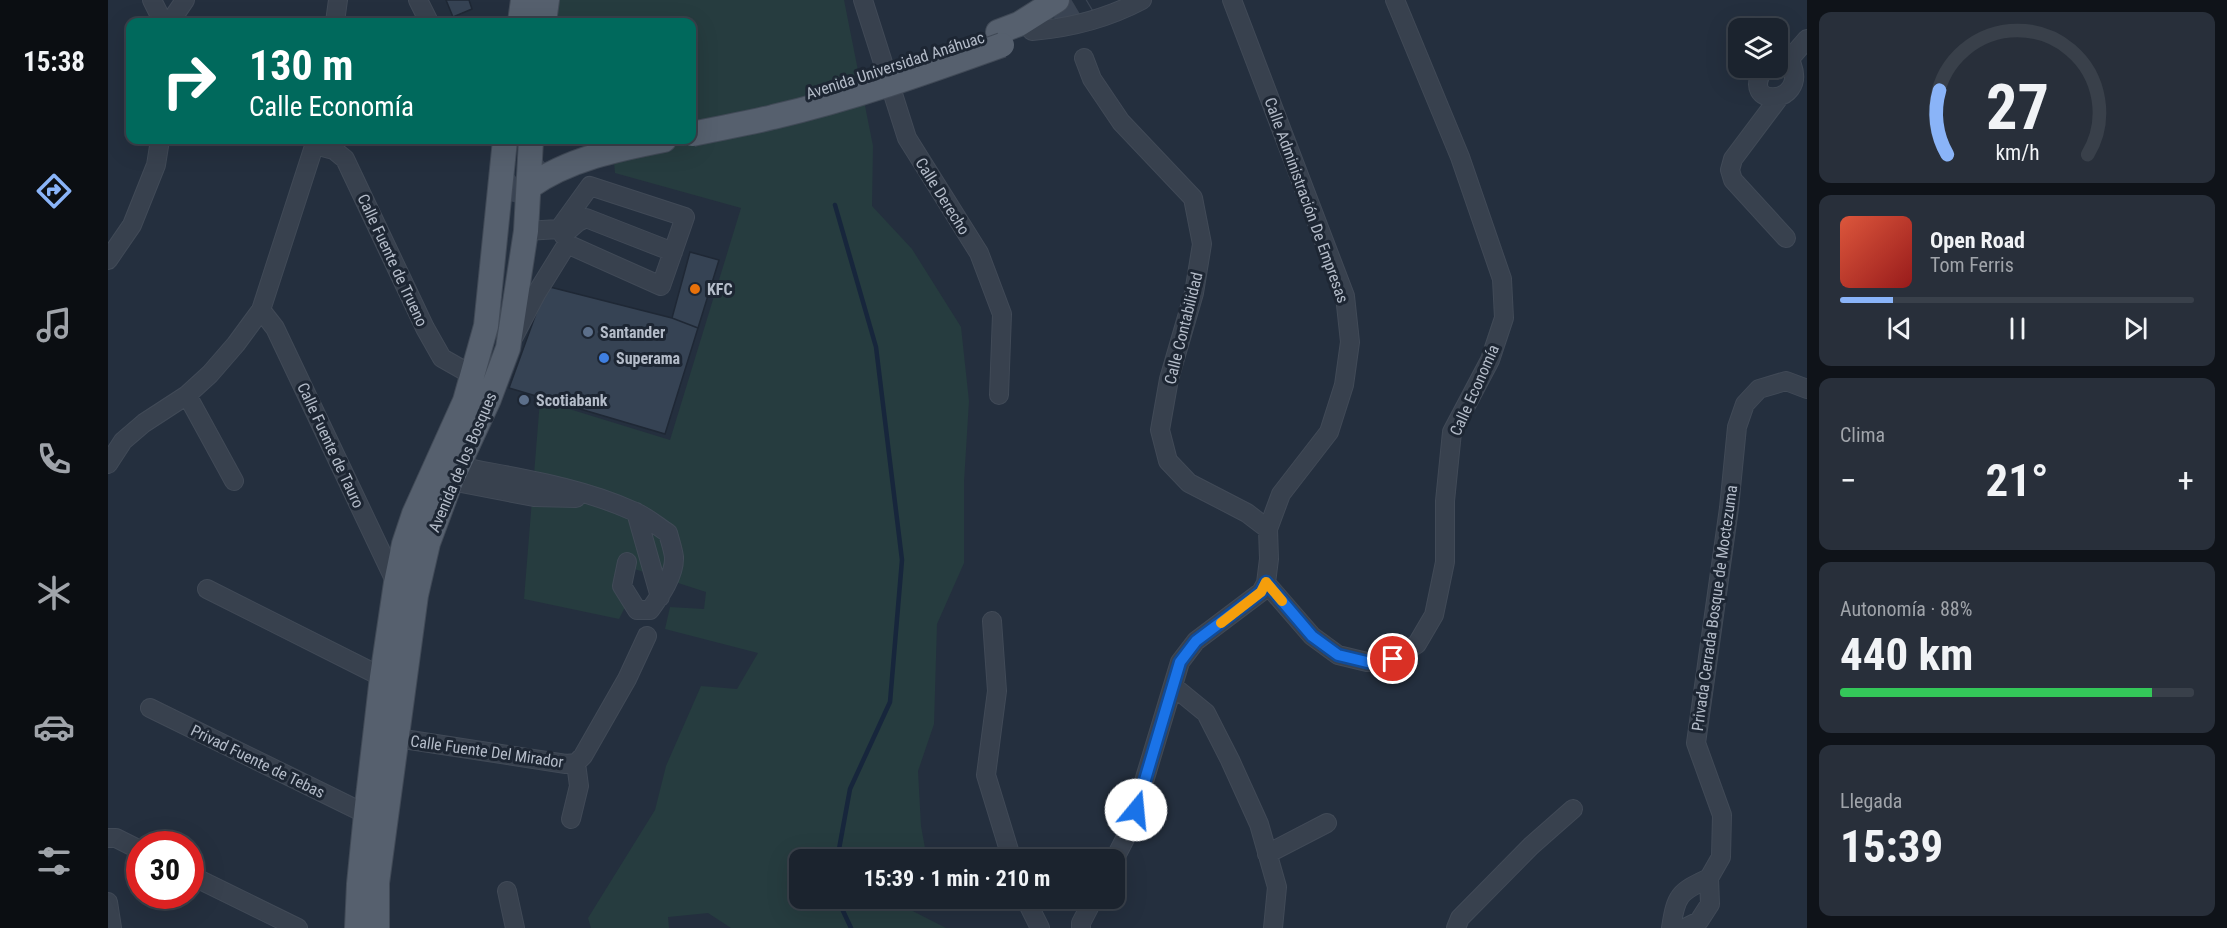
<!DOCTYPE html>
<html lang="es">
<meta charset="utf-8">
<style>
body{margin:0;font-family:"Roboto Condensed",sans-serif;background:#282f3a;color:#f1f3f6;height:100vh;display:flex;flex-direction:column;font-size:22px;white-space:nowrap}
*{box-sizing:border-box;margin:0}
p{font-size:20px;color:#a0a4aa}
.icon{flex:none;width:33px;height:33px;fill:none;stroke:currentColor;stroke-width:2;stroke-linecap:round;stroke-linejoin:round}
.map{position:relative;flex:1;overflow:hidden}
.side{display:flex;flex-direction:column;gap:12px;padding:12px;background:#0f1319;width:420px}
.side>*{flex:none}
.guide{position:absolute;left:18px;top:18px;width:570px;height:126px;border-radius:12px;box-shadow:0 6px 24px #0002,0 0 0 2px #39404a;background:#00695c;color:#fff;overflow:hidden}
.tools{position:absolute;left:1620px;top:18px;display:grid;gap:12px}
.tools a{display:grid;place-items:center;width:60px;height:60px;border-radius:12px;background:#1b232e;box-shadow:0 6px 24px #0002,0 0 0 2px #39404a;font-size:30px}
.speed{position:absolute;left:18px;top:831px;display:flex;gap:12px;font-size:30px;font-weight:700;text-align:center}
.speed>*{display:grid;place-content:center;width:78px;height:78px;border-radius:50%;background:#1b232e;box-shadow:0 6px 24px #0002,0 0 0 2px #39404a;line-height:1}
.speed .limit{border:9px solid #d22;background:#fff;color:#111}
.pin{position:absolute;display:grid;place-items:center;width:51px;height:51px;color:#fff;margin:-26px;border:3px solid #fff;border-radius:50%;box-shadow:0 2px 6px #0007}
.me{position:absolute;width:66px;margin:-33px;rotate:17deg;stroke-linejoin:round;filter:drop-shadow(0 0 4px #0008)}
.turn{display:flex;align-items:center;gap:21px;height:126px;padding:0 24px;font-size:27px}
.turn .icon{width:78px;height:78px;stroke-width:2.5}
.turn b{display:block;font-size:42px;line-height:51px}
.big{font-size:45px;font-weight:700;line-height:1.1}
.side .widget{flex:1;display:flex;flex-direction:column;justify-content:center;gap:9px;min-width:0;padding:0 21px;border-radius:12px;background:#282f3a}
.side .dial{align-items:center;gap:0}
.dial svg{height:156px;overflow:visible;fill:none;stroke:#39404a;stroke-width:7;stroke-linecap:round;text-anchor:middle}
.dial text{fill:#f1f3f6;stroke:none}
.song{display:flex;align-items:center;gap:18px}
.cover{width:72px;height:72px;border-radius:9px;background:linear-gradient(135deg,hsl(10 70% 55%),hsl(0 70% 35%))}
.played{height:6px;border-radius:3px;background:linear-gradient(90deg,#8ab4f8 15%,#39404a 15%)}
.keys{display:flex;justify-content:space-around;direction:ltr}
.heat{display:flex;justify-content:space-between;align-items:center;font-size:33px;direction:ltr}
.charge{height:9px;border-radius:4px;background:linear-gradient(90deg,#34c759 88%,#39404a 0)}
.trip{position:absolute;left:681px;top:849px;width:336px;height:60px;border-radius:12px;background:#1b232e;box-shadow:0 6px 24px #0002,0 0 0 2px #39404a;font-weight:700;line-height:60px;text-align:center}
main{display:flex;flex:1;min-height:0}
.tabs{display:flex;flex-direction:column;width:108px;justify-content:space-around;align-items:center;background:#0b0e12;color:#a0a4aa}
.tabs .icon{width:42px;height:42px}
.tabs .on{color:#8ab4f8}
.tabs b{font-size:27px;color:#f1f3f6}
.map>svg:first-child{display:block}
.green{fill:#263c3f}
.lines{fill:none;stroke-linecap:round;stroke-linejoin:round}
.stream{stroke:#17263c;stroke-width:4.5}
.building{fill:#364354;stroke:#1f2835;stroke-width:1.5}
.major-tunnel{stroke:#3a4453;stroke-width:24;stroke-dasharray:24 12;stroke-linecap:butt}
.minor-casing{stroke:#414a57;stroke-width:20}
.major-casing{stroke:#414a57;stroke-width:26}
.minor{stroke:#38414e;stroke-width:18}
.major{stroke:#56606e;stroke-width:24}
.major-bridge-casing{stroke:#414a57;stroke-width:26;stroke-linecap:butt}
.major-bridge{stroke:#56606e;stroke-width:24}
.route-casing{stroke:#114b97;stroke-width:15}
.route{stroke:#1a73e8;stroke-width:10}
.slow{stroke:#f59e0b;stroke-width:10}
.food-dot{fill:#e8710a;stroke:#1d2633;stroke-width:2}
.service-dot{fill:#5c6f8a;stroke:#1d2633;stroke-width:2}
.shop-dot{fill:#3f7fe0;stroke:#1d2633;stroke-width:2}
.labels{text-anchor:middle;stroke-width:6;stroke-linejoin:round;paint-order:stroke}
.street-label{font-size:16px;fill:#b4bcc9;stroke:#1d2633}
.poi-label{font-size:16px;font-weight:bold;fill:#b4bcc9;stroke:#1d2633;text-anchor:start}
</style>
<main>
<nav class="tabs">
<b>15:38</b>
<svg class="icon on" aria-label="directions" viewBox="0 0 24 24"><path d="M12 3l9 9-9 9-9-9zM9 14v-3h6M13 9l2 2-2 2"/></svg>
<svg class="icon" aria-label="music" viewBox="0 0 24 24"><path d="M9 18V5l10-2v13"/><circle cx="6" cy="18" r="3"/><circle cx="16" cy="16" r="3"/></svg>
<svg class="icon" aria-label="phone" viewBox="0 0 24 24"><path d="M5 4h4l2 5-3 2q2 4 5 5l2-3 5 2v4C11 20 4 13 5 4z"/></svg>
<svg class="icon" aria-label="climate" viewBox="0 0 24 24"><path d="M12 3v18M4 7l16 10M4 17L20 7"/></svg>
<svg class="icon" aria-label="car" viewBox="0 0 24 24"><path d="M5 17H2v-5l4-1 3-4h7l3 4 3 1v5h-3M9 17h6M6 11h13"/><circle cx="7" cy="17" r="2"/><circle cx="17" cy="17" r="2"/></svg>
<svg class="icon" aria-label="filters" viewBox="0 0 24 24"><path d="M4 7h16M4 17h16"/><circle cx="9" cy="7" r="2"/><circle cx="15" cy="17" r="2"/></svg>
</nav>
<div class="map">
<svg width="1699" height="928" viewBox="0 0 1699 928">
<rect width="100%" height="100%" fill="#242f3e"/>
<path class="green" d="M 447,0 L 736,0 L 765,146 L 764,206 L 804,249 L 853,327 L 861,401 L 856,482 L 856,563 L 829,624 L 826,724 L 810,771 L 813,826 L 819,859 L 692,860 L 692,898 L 781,899 L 838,928 L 623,928 L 600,913 L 560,917 L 561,928 L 483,928 L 480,918 L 547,810 L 558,766 L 593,686 L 629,689 L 650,653 L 557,629 L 562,607 L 596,609 L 598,592 L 517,566 L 506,591 L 521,599 L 511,619 L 416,599 L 432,400 L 562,440 L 633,208 L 507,173 L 504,140 L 584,140 L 584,22 L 445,22 Z"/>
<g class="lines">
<path class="stream" d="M 727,205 L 768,347 L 794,560 L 782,702 L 742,789 L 729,860
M 729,898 L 743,928"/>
</g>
<path class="building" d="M 338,0 L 361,0 L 364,9 L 345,17 Z
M 582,252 L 611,260 L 590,328 L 564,318 Z
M 438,286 L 564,318 L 590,328 L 557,434 L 401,388 Z"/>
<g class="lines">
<path class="major-tunnel" d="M 947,19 L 979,0
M 402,201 L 408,179 L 434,159"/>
<g class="minor-casing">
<path id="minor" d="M 44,0 L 55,22
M 310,0 L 321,22
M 755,0 L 799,138 L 871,253 L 894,314 L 891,395
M 62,22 L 77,0
M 227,22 L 230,0
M 924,31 C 962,28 1000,18 1034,0
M 976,58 L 984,79 L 1013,122 L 1085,198 L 1094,244 L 1086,293 L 1061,379 L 1052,430 L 1060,461 L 1081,483 L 1139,513 L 1160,529
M 1679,62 L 1699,39
M 1656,68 C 1630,109 1699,106 1684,65 L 1670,60
M 1670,99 L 1625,159 L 1622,170 L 1625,180 L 1678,238
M 207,145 L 226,150 L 237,159 L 317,328 L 334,358 L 364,375
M 455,235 L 470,222 L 478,218 L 565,252
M 0,260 L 24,225 L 48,165 L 52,140
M 153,310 L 167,328 L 288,583
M 406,336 L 428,294 L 459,244 L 553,286 L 577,217 L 482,186 L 451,229 L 418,231
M 79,395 L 126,481
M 0,464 L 15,441 L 36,423 L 79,395 L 102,374 L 128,344 L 153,310 L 208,140
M 350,466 C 409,478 470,486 525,511 C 538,516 549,526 560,533 C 562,541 565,549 566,557 C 567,575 552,596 542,610 L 529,610 L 514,586 L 519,562
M 343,481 L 426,497 L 468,498
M 528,512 L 552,597
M 1158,583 L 1204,636 L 1230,655 L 1259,662 L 1285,659 L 1309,644 L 1326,615 L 1337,562 L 1337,501 L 1344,432 L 1382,360 L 1396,318 L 1394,279 L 1352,157 L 1287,0
M 99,589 L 274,677
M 884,621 L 889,691 L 878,775 L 904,860
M 1065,686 L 1098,713 L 1122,760 L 1151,824 L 1169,887 L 1165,928
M 42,708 L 258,814
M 289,738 L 458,764 L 468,763 L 475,756 L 519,679 L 539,636
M 463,819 L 471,786 L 468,763
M 0,838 L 8,838 L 32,850
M 1159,854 L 1219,823
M 1006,860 L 1021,831 L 1072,662 L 1088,641 L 1153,592 L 1158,583 L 1161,559 L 1160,529 L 1173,494 L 1221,432 L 1236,385 L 1242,342 L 1237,296 L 1124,0
M 82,875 L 190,928
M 399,891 L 407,928
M 917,898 L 932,928
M 0,902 L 4,928
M 973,928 L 973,923 L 986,898
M 1348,928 L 1352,918 L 1423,846 L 1465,809
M 1563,928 C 1568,895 1571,892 1601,878
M 1577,928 L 1591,921 L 1602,904 L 1601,878 L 1613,857 L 1614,815 L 1588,743 L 1621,508 L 1629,427 L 1637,404 L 1651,389 L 1678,381 L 1699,389"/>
</g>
<g class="major-casing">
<path id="major" d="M 412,22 L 415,0
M 436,22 L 439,0
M 890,32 L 911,24 L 949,0
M 421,187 C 460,159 510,149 556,140
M 249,928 L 251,884 L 258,814 L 274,677 L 288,583 L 296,544 L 306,514 L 357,401 L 378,326 L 397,140
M 269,928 L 269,883 L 308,595 L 320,543 L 343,481 L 381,399 L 400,348 L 418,231 L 423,140"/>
</g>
<use href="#minor" class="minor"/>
<use href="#major" class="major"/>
<g class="major-bridge-casing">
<path id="major-bridge" d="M 584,134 C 611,128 638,124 665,117 C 743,99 819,72 894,45"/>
</g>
<use href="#major-bridge" class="major-bridge"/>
</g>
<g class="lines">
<g class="route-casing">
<path id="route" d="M 1028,810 L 1072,662 L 1088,641 L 1153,592 L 1158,582 L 1204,636 L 1230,655 L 1259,662 L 1285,659"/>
</g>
<use href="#route" class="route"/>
<path class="slow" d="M 1113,623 L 1153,592 L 1158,582 L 1174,601"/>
</g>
<circle class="food-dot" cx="587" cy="289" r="6"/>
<g class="service-dot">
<circle cx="480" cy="332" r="6"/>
<circle cx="416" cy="400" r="6"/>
</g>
<circle class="shop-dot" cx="496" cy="358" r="6"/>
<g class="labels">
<g class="street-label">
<text transform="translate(787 65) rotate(-18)" y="6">Avenida Universidad Anáhuac</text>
<text transform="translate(835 196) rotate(58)" y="6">Calle Derecho</text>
<text transform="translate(1199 200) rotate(70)" y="6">Calle Administración De Empresas</text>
<text transform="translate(285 260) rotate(65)" y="6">Calle Fuente de Trueno</text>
<text transform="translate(1075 328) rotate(-76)" y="6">Calle Contabilidad</text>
<text transform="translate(1366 390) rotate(-66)" y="6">Calle Economía</text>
<text transform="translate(223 445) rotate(65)" y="6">Calle Fuente de Tauro</text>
<text transform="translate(354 462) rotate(-67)" y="6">Avenida de los Bosques</text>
<text transform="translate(1606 608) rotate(-82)" y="6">Privada Cerrada Bosque de Moctezuma</text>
<text transform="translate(379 751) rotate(8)" y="6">Calle Fuente Del Mirador</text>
<text transform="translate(150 761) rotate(26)" y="6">Privad Fuente de Tebas</text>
</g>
<g class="poi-label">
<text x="599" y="295">KFC</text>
<text x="492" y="338">Santander</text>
<text x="508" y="364">Superama</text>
<text x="428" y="406">Scotiabank</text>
</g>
</g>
</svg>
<div class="tools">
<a><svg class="icon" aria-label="layers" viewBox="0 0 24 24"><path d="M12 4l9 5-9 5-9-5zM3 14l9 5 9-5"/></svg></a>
</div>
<div class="speed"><div class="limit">30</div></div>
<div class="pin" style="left:1285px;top:659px;background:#d93025"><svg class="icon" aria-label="arrive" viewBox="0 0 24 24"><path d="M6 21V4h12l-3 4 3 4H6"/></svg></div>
<svg class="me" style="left:1028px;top:810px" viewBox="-20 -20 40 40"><circle r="19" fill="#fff"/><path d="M0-13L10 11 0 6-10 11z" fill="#1a73e8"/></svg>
<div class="trip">15:39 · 1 min · 210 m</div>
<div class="guide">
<div class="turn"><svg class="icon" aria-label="right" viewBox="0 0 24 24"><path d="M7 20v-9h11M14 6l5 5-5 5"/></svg><div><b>130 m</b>Calle Economía</div></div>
</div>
</div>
<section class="side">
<div class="widget dial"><svg viewBox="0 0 100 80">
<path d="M14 69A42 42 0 1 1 86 69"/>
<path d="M14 69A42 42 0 0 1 10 36" stroke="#8ab4f8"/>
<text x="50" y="56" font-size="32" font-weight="700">27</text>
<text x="50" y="72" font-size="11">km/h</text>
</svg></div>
<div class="widget">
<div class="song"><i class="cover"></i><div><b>Open Road</b><p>Tom Ferris</p></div></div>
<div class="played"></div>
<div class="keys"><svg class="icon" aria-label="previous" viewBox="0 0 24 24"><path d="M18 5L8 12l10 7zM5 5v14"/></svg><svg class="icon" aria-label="pause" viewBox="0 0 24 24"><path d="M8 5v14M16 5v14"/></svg><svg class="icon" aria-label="next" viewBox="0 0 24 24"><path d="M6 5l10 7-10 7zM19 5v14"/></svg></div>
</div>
<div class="widget"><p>Clima</p>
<div class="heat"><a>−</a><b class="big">21°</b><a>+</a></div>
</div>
<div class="widget"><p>Autonomía · 88%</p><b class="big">440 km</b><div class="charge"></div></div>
<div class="widget"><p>Llegada</p><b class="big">15:39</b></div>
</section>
</main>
